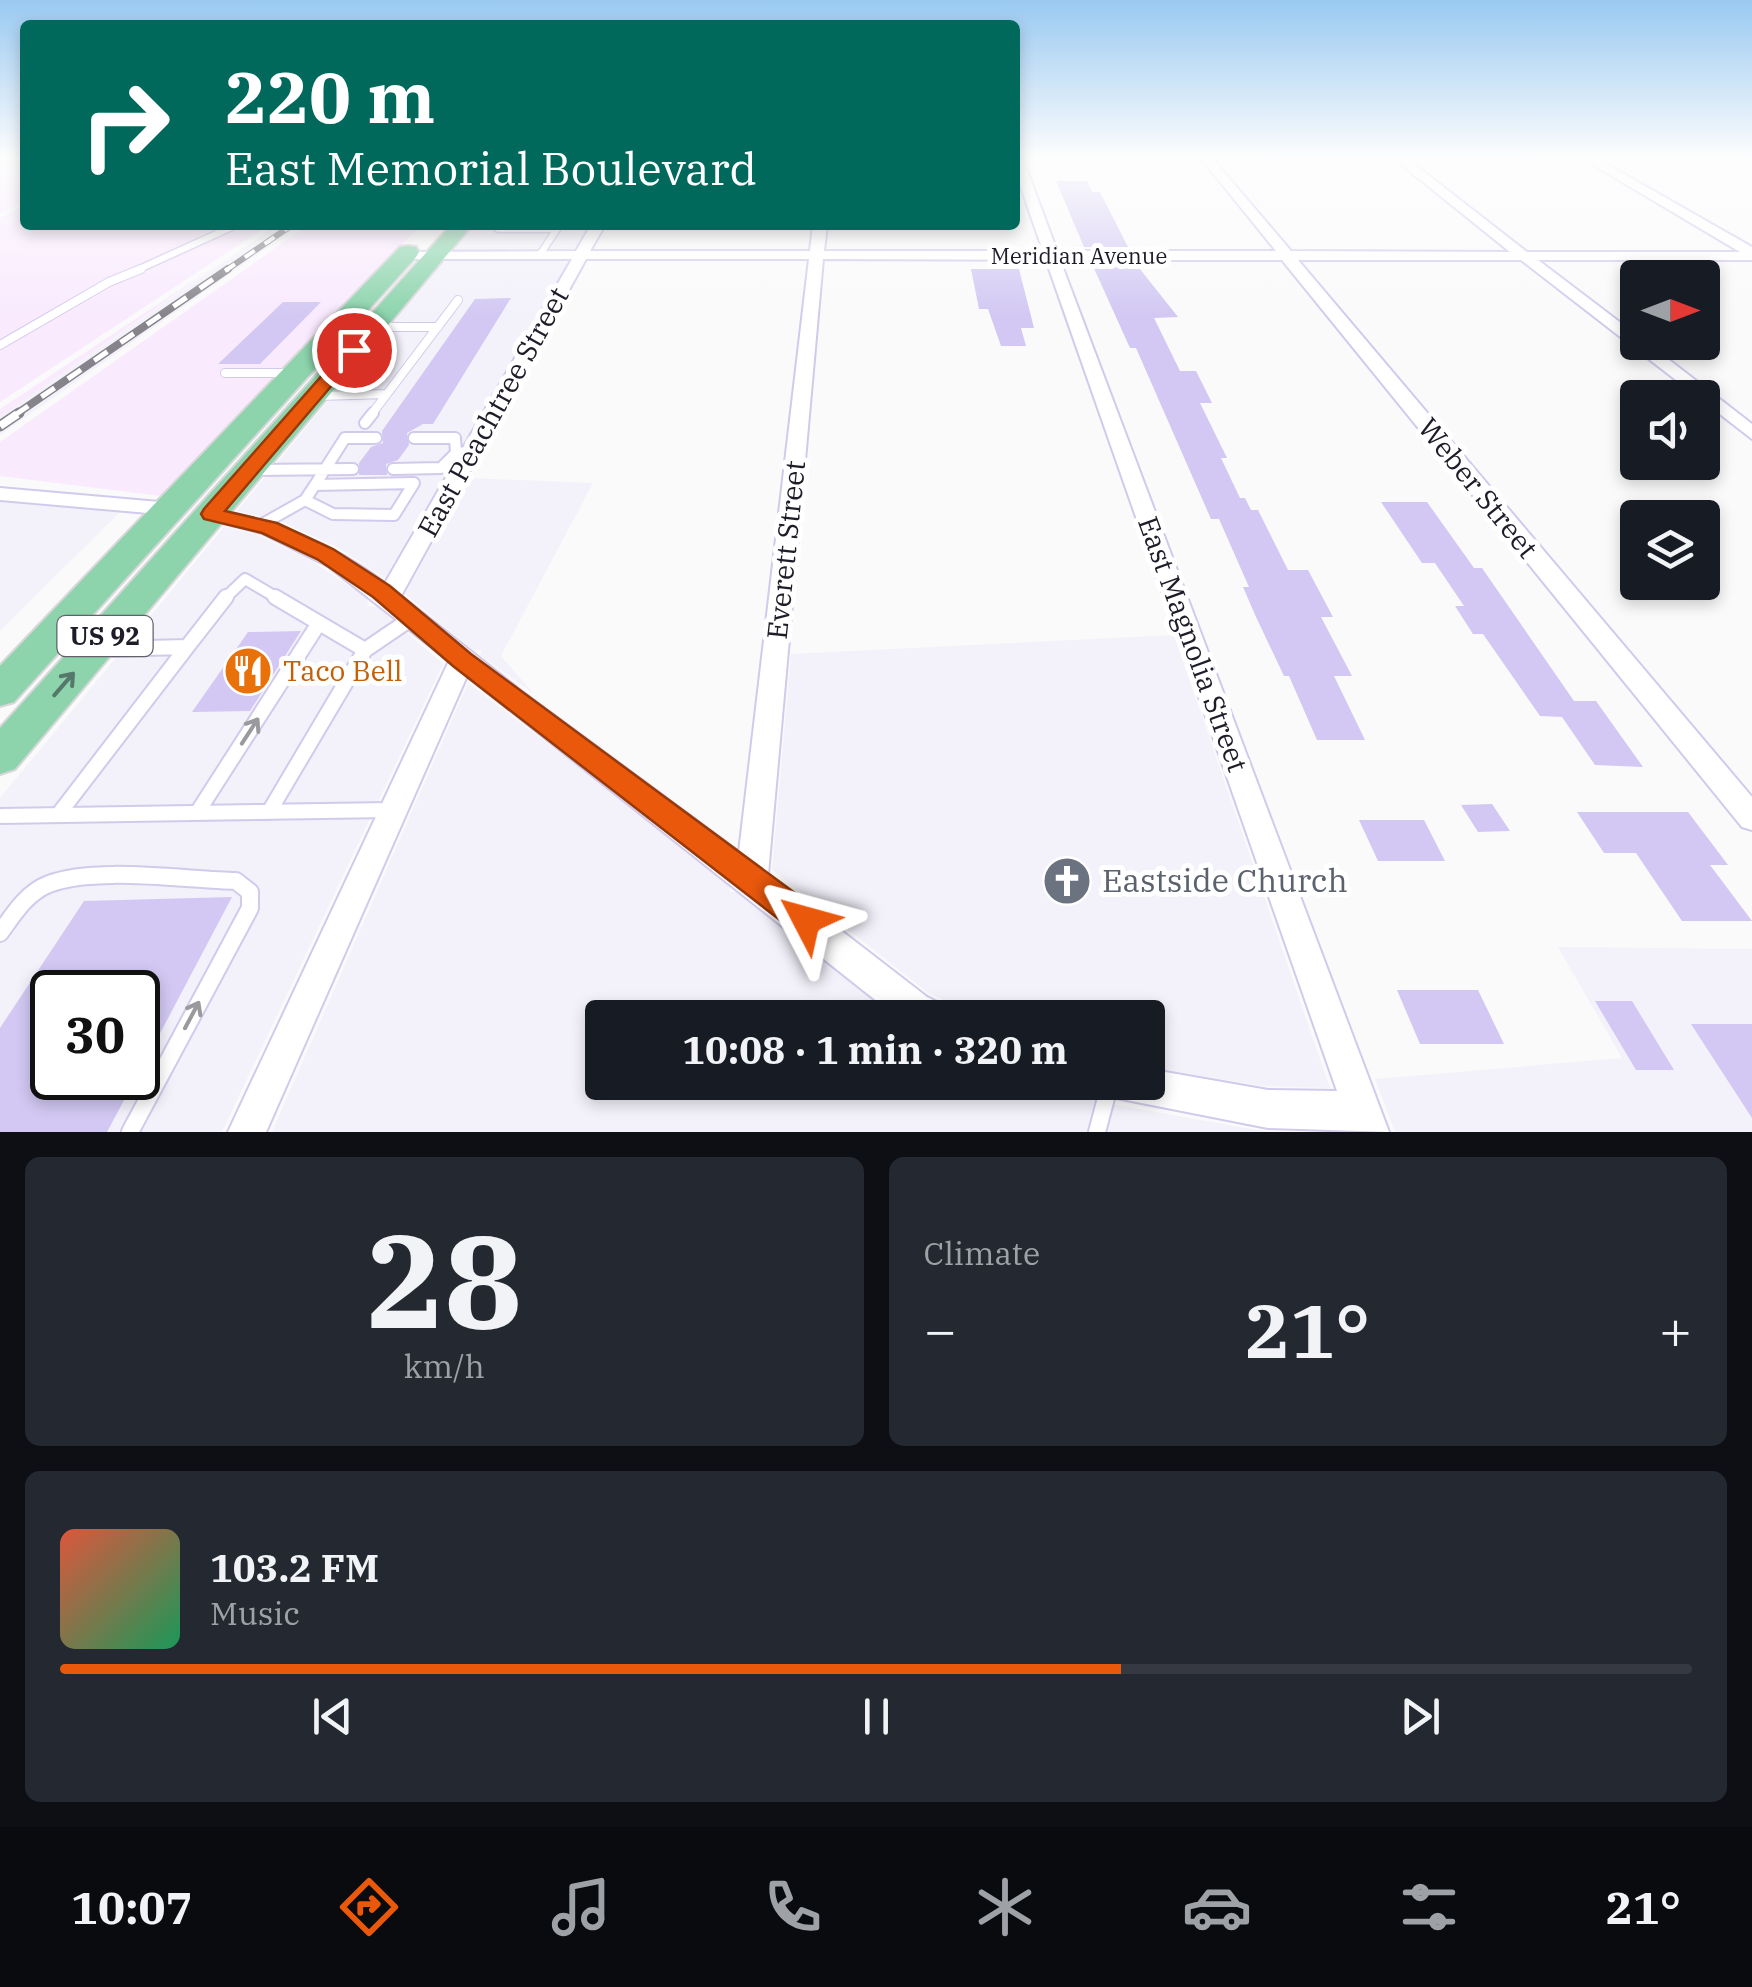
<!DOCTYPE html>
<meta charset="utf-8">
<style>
body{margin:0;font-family:"IBM Plex Serif",serif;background:#242831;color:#f1f3f6;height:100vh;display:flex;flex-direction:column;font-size:38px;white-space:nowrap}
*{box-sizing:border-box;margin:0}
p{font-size:32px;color:#9ea1a6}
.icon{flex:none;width:55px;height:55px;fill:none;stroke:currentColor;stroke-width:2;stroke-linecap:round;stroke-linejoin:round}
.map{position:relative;height:1132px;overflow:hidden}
.panel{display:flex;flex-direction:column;gap:25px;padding:25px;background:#0d0f14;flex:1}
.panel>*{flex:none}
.hud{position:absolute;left:20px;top:20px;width:1000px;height:210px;border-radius:10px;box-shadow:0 5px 15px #0003;background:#00695c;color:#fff;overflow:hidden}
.needle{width:65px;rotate:90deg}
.buttons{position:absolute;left:1620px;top:260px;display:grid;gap:20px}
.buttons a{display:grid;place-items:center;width:100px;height:100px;border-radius:10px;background:#171b24;box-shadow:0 5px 15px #0003;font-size:50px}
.speed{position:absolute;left:30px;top:970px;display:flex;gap:20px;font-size:50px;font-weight:700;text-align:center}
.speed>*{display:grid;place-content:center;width:130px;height:130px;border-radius:50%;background:#171b24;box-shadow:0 5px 15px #0003;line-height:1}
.speed .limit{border:5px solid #111;border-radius:15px;background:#fff;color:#111}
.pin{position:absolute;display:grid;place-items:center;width:85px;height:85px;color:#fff;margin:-42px;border:5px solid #fff;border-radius:50%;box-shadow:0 2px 10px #0007}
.me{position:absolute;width:110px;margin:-55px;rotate:309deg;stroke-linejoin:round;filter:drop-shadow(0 0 8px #0008)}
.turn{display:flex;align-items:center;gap:35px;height:210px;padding:0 40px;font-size:45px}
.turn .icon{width:130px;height:130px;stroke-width:2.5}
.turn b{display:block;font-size:70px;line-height:85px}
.big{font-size:75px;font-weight:700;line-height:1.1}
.panel .tile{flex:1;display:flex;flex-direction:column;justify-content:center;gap:15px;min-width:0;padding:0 35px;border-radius:15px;background:#242831}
.panel .dial{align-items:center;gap:0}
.dial b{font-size:130px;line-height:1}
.song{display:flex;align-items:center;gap:30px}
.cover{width:120px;height:120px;border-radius:15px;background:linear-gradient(135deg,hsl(10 70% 55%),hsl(150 70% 35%))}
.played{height:10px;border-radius:5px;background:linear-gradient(90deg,#ea580c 65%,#363941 65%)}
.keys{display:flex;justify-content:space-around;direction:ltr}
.heat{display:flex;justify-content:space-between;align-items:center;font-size:55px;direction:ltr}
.panel .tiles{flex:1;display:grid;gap:25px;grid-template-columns:1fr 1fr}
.tile:last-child{grid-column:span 2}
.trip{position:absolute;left:585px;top:1000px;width:580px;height:100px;border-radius:10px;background:#171b24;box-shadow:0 5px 15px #0003;font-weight:700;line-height:100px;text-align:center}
.dock{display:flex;height:160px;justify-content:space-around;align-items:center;background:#090b0e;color:#9ea1a6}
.dock .icon{width:70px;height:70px}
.dock .on{color:#ea580c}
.dock b{font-size:45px;color:#f1f3f6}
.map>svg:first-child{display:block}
.built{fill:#f3f1fa;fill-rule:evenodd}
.industrial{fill:#f9eafe}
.building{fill:#d2c8f3}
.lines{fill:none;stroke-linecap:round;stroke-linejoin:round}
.lane-far4-casing{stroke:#d2caec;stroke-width:9}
.lane-far3-casing{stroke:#d2caec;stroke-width:10}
.lane-far2-casing{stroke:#d2caec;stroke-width:14}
.lane-far1-casing{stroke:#d2caec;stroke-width:18}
.lane-casing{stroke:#d2caec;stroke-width:20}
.street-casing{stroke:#d2caec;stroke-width:4}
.primary-casing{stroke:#d7d6d8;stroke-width:4}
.lane-far4{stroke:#fff;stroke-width:6}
.lane-far3{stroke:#fff;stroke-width:8}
.lane-far2{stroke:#fff;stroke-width:10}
.lane-far1{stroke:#fff;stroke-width:14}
.lane{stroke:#fff;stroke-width:16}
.street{fill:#fff;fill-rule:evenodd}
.primary{fill:#8dd4ad;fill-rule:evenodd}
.rail-far2-casing{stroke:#86848a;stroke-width:6}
.rail-far1-casing{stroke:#86848a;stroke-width:8}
.rail-casing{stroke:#86848a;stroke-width:11}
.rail-far2{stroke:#fff;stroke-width:4;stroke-dasharray:12;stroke-linecap:butt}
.rail-far1{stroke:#fff;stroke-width:5;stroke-dasharray:16;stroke-linecap:butt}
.rail{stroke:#fff;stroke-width:8;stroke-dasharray:21;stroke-linecap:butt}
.oneway{stroke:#56786a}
.oneway2{stroke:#9a999e}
.route{fill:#ea580c;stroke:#983908;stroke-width:2.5}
.labels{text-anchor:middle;stroke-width:10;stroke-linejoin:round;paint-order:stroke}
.far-street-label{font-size:22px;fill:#1f1c28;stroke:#fff}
.shield{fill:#fff;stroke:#626068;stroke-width:2.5}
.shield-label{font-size:25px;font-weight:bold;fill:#1f1c28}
.street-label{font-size:28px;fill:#1f1c28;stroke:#fff}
.food-label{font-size:28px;fill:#c56008;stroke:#fff;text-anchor:start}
.near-worship-label{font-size:32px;fill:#5b616d;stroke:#fff;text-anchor:start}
</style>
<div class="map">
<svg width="1752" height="1132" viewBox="0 0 1752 1132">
<rect width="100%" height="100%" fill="#fafafa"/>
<path class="built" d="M 277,225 L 300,225 L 0,435 L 0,417 Z
M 473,225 L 589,225 L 574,252 L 451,252 Z
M 445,259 L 570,259 L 385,578 L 337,547 L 282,522 L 237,511 Z
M 468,478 L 593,483 L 501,656 L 534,694 L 480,655 L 482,650 L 473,650 L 405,594 Z
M 0,502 L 120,512 L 0,631 Z
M 224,527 L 258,535 L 312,561 L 367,598 L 368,606 L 377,607 L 443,664 L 222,1132 L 0,1132 L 0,798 ZM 52,992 L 138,992 L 138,1078 L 52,1078 Z
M 1174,635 L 1330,1088 L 1263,1086 L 1148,1067 L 1148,1018 L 982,1017 L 928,993 L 772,869 L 791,654 Z
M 468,683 L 731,883 L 730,892 L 742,892 L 893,1017 L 602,1018 L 602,1082 L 1038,1083 L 1089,1100 L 1268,1132 L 272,1132 Z
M 1558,947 L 1752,949 L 1752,1132 L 1395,1132 L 1375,1079 L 1622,1058 Z"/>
<path class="industrial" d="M 0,157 L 25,157 L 25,202 L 0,214 Z
M 25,205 L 25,225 L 269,225 L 0,402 L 0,218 Z
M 308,225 L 421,225 L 161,496 L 0,476 L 0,442 Z
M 229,257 L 0,417 L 0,409 Z"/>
<path class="building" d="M 1056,181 L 1087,181 L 1092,192 L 1100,192 L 1128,247 L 1084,247 Z
M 1092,264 L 1136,264 L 1178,317 L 1154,318 L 1180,371 L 1196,371 L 1212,403 L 1200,403 L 1227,458 L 1221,458 L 1240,498 L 1245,498 L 1251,510 L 1258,510 L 1288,570 L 1308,570 L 1333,617 L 1321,617 L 1352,676 L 1334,676 L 1365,740 L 1317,740 L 1289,676 L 1284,676 L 1256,617 L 1243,587 L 1249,587 L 1219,519 L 1211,519 L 1136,348 L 1130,348 Z
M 971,269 L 1019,269 L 1034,328 L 1021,328 L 1026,346 L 1001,346 L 988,309 L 979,309 Z
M 511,298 L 433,424 L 423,424 L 407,433 L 409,445 L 398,460 L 386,464 L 387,475 L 359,475 L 359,463 L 371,447 L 383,443 L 382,431 L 475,299 Z
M 283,302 L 321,302 L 260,364 L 218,364 Z
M 1381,502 L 1427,502 L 1474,568 L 1482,568 L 1574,701 L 1596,701 L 1643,767 L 1595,765 L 1562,717 L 1540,716 L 1483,634 L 1473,634 L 1455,606 L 1464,606 L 1435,563 L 1422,563 Z
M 301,631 L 250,711 L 192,712 L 248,632 Z
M 1492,804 L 1510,831 L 1478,832 L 1461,805 Z
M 1577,812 L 1688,812 L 1728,865 L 1710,865 L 1752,921 L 1682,921 L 1636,853 L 1604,853 Z
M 1359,820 L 1424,820 L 1445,861 L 1378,861 Z
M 232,897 L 138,1075 L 138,992 L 52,992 L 52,1078 L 136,1078 L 107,1132 L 0,1132 L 0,1028 L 84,901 Z
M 1397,990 L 1478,990 L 1504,1044 L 1420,1044 Z
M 1595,1001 L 1632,1001 L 1674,1070 L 1636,1070 Z
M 1691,1024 L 1752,1024 L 1752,1118 Z"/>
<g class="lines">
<g class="lane-far4-casing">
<path id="lane-far4" d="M 502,225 L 498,229 L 557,229 L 539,256
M 135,271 L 236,225"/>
</g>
<g class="lane-far3-casing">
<path id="lane-far3" d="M 374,327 L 438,327
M 0,345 L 109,282 L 141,269
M 225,373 L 292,373
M 318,396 L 387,394
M 371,415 L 458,300"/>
</g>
<g class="lane-far2-casing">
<path id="lane-far2" d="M 365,423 L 373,413
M 414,438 L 455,438 L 456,453
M 393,469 L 441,468 L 456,453 L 469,452
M 253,470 L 353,469
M 414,483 L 394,515 L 333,514 L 305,500 L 315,485 Z
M 315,485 L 345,438 L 376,438
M 259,526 L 305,500
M 224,599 L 245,579 L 279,599"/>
</g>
<g class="lane-far1-casing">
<path id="lane-far1" d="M 275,597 L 365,650 L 412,618
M 103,649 L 187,647 L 226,597
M 269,812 L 365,650
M 197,813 L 319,623
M 58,815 L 187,647
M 0,816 L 391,810"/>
</g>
<g class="lane-casing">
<path id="lane" d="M 0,933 C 13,915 27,892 49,884 C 94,866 186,880 236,881 L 250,892 L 250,908 L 130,1132
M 1097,1132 L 1110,1083"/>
</g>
<g class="street-casing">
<path id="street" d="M 1015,157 L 1022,157 L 1057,251 L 1276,251 L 1200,157 L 1211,157 L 1291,251 L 1510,252 L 1392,157 L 1405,157 L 1527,252 L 1740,252 L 1580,157 L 1594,157 L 1752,247 L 1752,260 L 1538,260 L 1638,336 L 1638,342 L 1646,342 L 1752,424 L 1752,439 L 1521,260 L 1298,260 L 1752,797 L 1752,830 L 1742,827 L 1282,260 L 1060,260 L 1389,1132 L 1268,1128 L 1101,1095 L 1096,1082 L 1148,1082 L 1148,1069 L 1268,1090 L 1337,1091 L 1046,260 L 823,259 L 768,874 L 927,997 L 945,1006 L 950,1018 L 898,1018 L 467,676 L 266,1132 L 228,1132 L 449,661 L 328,566 L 262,533 L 204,518 L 200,514 L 211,508 C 279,523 328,541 385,583 L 572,259 L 405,259 L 400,258 L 400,252 L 576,251 L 591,225 L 605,225 L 590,251 L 810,251 L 813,225 L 827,225 L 824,251 L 1043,251 L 1015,170 ZM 586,259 L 809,259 L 739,852 L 521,691 L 401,596 Z
M 0,488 L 171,503 L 181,509 L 171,515 L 0,500 Z"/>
</g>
<g class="primary-casing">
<path id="primary" d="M 451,225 L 472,225 L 15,769 L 0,774 L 0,728 Z
M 408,246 L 416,247 L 419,252 L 416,257 L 14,702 L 0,706 L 0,666 L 400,247 Z"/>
</g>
<use href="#lane-far4" class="lane-far4"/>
<use href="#lane-far3" class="lane-far3"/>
<use href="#lane-far2" class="lane-far2"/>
<use href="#lane-far1" class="lane-far1"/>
<use href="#lane" class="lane"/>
<use href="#street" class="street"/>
<use href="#primary" class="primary"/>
<g class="rail-far2-casing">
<path id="rail-far2" d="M 225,271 L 292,225"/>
</g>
<g class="rail-far1-casing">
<path id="rail-far1" d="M 15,415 L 228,269"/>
</g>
<g class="rail-casing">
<path id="rail" d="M 0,426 L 19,413"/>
</g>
<use href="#rail-far2" class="rail-far2"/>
<use href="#rail-far1" class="rail-far1"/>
<use href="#rail" class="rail"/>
</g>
<defs><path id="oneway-shaft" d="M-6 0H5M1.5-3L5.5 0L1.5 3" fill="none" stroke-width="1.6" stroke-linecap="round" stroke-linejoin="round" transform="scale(2.5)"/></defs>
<use class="oneway" href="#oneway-shaft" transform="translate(64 684) rotate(-49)"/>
<g class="oneway2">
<use href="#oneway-shaft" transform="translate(250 731) rotate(-57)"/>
<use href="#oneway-shaft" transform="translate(192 1015) rotate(-62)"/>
</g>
<linearGradient id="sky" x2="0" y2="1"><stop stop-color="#99c9f1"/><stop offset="0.5" stop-color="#fdfdfd"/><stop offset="1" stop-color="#fdfdfd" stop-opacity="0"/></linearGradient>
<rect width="1752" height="316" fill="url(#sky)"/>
<path class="route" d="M 348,346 L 362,350 L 225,511 L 277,523 L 333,549 L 390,586 L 471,654 L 818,910 L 822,920 L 818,931 L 806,935 L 794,931 L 453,666 L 373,597 L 317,559 L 262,533 L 204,519 L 201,514 L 204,509 Z"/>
<defs>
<g id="restaurant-disc" transform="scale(2.5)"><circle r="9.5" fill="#e8710a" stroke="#fff"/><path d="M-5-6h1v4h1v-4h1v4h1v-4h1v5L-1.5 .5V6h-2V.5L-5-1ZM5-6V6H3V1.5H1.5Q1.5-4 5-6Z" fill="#fff"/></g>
<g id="church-disc" transform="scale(2.5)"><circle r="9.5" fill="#6b7280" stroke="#fff"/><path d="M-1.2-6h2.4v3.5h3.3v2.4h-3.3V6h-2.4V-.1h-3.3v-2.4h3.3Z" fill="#fff"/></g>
</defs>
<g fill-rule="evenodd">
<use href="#restaurant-disc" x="248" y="671"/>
<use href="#church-disc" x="1067" y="881"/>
</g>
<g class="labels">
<g class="far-street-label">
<text x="1079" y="264">Meridian Avenue</text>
</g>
<rect class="shield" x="57.5" y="616" width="95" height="40" rx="8"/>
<g class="shield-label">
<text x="105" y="645">US 92</text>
</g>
<g class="street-label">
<text transform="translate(493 412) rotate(-61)" y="10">East Peachtree Street</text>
<text transform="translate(1478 488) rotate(51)" y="10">Weber Street</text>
<text transform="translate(786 550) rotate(-84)" y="10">Everett Street</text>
<text transform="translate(1193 644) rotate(70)" y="10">East Magnolia Street</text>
</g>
<g class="food-label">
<text x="283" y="681">Taco Bell</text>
</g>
<g class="near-worship-label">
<text x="1102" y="892">Eastside Church</text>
</g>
</g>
</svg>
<div class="buttons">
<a><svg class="needle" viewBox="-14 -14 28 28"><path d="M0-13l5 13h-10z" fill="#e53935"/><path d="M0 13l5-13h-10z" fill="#9ea1a6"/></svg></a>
<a><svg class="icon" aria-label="sound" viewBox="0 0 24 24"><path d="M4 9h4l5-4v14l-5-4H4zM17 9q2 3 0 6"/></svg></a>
<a><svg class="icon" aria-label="layers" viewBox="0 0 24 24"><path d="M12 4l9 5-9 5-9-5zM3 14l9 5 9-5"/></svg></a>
</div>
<div class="speed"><div class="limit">30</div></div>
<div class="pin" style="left:354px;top:350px;background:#d93025"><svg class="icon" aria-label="arrive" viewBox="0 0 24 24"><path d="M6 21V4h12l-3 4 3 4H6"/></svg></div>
<svg class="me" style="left:806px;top:920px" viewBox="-20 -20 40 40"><path d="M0-17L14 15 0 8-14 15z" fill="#ea580c" stroke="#fff" stroke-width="4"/></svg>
<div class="trip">10:08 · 1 min · 320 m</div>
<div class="hud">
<div class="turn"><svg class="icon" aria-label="right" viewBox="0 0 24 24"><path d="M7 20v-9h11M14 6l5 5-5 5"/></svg><div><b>220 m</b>East Memorial Boulevard</div></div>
</div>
</div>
<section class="panel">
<div class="tiles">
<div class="tile dial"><b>28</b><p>km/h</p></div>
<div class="tile"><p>Climate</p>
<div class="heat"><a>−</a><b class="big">21°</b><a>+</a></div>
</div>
<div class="tile">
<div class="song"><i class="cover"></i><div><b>103.2 FM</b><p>Music</p></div></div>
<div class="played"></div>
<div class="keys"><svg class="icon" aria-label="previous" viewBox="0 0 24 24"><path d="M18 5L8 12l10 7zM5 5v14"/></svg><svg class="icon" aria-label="pause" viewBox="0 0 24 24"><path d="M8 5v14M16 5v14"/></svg><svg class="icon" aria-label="next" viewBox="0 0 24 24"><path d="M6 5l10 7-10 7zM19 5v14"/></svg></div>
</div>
</div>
</section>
<nav class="dock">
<b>10:07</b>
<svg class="icon on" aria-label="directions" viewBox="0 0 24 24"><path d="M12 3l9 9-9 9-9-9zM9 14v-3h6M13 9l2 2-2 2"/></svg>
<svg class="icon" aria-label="music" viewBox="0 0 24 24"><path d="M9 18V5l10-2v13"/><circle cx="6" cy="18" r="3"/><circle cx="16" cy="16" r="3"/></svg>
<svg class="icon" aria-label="phone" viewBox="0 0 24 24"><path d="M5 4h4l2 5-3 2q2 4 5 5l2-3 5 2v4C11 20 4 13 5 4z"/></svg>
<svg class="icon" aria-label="climate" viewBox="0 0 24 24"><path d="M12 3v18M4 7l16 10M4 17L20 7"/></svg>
<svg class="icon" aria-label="car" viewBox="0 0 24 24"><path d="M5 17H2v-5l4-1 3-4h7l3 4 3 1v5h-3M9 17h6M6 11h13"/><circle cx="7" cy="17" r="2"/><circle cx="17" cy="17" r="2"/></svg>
<svg class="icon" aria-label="filters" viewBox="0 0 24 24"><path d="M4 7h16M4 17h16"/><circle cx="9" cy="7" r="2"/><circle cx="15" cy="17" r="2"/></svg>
<b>21°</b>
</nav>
